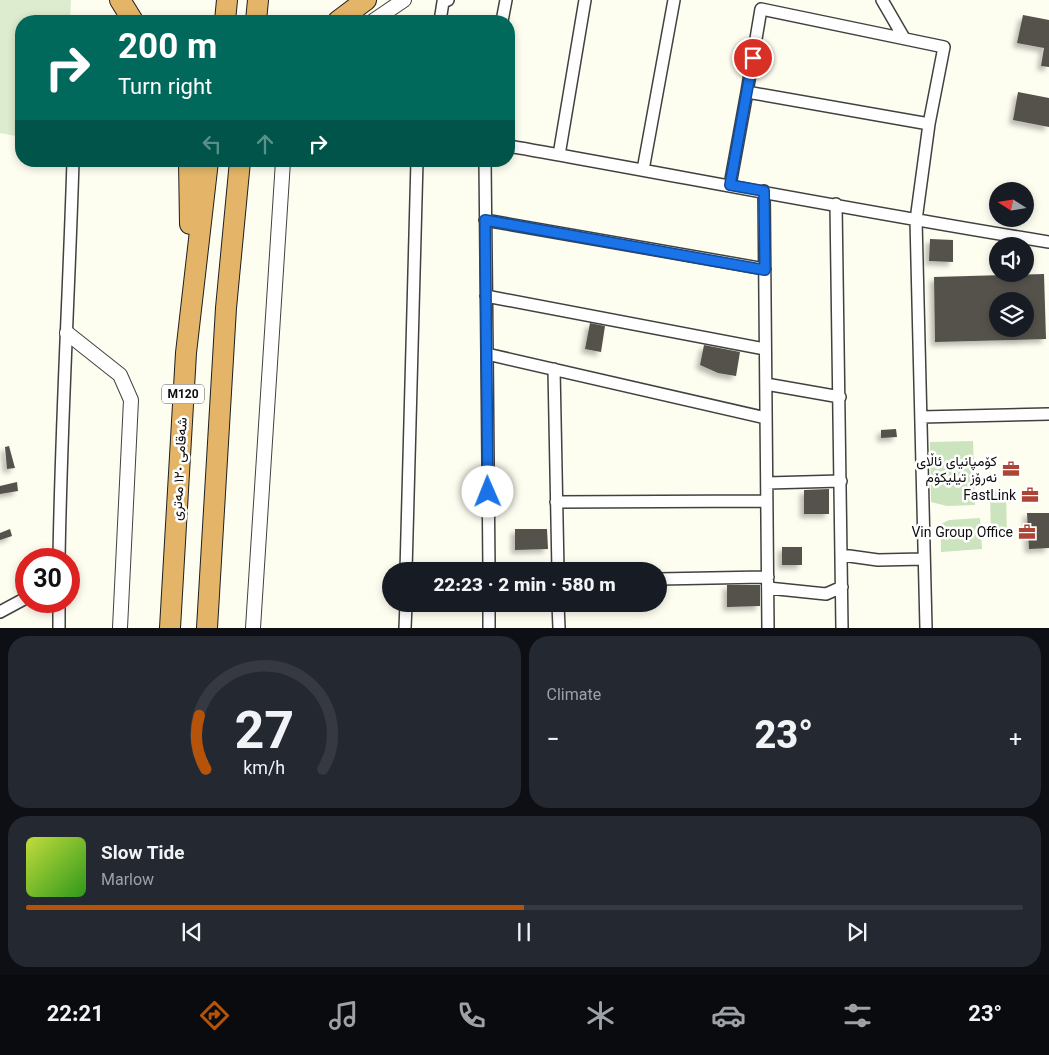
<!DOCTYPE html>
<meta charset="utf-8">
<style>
body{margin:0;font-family:Georgia,Vazirmatn,serif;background:#242831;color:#f1f3f6;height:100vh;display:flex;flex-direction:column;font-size:19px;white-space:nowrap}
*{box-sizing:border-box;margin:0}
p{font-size:16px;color:#9ea1a6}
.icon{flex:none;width:28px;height:28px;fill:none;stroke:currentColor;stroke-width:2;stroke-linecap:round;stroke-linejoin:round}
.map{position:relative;height:628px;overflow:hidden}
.drawer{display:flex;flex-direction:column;gap:8px;padding:8px;background:#0d0f14;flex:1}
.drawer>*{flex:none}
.banner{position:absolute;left:15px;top:15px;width:500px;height:152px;border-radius:20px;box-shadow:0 2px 8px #0003;background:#00695c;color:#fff;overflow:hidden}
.needle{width:32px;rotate:282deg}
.buttons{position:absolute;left:989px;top:182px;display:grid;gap:10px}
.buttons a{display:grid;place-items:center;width:45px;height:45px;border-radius:50%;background:#171b24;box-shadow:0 2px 8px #0003;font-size:25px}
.speed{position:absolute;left:15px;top:548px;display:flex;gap:10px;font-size:25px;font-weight:700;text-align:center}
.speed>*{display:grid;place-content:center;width:65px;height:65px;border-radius:50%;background:#171b24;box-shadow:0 2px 8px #0003;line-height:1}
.speed .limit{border:8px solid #d22;background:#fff;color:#111}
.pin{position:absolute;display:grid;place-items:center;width:42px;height:42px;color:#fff;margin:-21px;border:2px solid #fff;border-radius:50%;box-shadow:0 1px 5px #0007}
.me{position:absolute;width:55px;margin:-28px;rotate:359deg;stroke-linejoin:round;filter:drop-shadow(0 0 4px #0008)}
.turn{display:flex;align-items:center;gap:18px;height:105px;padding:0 20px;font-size:22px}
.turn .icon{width:65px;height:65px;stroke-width:2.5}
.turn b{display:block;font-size:35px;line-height:42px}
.lanes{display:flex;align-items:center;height:48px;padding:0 20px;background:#0003;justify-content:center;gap:25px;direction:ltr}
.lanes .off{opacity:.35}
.big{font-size:38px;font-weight:800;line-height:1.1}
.drawer .card{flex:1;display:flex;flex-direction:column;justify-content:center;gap:8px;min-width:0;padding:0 18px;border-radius:20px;background:#242831}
.drawer .dial{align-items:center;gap:0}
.dial svg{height:130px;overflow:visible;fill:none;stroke:#363941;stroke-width:7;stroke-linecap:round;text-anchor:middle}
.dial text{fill:#f1f3f6;stroke:none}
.song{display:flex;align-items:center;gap:15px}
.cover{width:60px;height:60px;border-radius:8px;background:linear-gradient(135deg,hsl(70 70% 55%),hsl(110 70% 35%))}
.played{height:5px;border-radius:2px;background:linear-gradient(90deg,#b45309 50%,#363941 50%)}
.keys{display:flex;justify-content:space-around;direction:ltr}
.heat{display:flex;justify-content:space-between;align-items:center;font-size:28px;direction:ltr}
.drawer .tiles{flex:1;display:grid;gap:8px;grid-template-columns:1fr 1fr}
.card:last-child{grid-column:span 2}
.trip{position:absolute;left:382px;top:562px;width:285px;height:50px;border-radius:25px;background:#171b24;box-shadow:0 2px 8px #0003;font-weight:800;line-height:50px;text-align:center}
.tab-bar{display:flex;height:80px;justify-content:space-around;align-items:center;background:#090b0e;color:#9ea1a6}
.tab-bar .icon{width:35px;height:35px}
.tab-bar .current{color:#b45309}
.tab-bar b{font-size:22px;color:#f1f3f6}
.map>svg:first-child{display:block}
.green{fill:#cbe4bd}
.pitch{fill:#ddecce}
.building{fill:#55514b;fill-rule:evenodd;filter:url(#shadow)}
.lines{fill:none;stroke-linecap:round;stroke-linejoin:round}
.minor-casing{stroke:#414141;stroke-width:14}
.tertiary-casing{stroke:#414141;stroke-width:16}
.motorway-casing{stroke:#1f1f1f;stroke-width:22}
.minor{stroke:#fff;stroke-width:11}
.tertiary{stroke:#fff;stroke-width:14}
.motorway{stroke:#e4b568;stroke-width:20}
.route-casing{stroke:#114b97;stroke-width:12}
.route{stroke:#1a73e8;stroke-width:9}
.labels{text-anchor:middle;stroke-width:5;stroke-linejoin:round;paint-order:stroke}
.shield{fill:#fff;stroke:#565656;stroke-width:1}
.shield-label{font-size:12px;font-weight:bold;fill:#0e0e0e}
.poi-label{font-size:14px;fill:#0e0e0e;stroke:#fff;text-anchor:end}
.street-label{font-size:14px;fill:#0e0e0e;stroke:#fff}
</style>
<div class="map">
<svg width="1049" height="628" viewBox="0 0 1049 628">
<defs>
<filter id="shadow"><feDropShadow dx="-4" dy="4" stdDeviation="2.5" flood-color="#0004"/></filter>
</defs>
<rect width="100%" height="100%" fill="#fdfdf0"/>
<path class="green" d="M 973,441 L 975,505 L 947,506 L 931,502 L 930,442 Z
M 1006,491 L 1007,537 L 991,537 L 990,492 Z
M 980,518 L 982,549 L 941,552 L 941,524 L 949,520 Z"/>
<path class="pitch" d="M 0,0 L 71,0 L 70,21 L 21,21 L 21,137 L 0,133 Z"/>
<path class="building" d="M 1023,15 L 1049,20 L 1049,67 L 1041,66 L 1044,48 L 1017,43 Z
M 1018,92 L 1049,98 L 1049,127 L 1013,120 Z
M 930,239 L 953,240 L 953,262 L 929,261 Z
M 1044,274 L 1046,339 L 935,342 L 934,277 ZM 998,301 L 1025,301 L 1025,329 L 998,329 Z
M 590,323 L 605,326 L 601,352 L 585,349 Z
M 704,345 L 740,352 L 736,376 L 718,373 L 700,365 Z
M 896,429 L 897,437 L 881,438 L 881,430 Z
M 9,446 L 15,468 L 7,469 L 5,447 Z
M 17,482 L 18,491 L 0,494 L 0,486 Z
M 829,489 L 829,514 L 804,514 L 804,490 Z
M 1027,513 L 1049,513 L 1049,548 L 1029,549 Z
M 10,529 L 12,536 L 0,540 L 0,533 Z
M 515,529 L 547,529 L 548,549 L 515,550 Z
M 782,547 L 802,547 L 802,565 L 782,565 Z
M 727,585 L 760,585 L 760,606 L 727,607 Z"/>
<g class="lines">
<g class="minor-casing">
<path id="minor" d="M 882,0 L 904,38
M 440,21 L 443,2 L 448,0
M 502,21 L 506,0
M 509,146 C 689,178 868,213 1049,242
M 559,155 L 585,0
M 485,161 L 487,354 L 766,418
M 643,170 L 674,0
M 730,185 L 747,92
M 764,191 L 768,628
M 836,204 L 842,628
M 485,220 L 765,269
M 486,296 L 765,349
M 487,354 L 489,571
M 554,369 L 558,571
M 766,384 L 840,397
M 921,417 L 1049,414
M 767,483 L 841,481
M 556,502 L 767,501
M 842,555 L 878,560 L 924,559
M 59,559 C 61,426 69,294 73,161
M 406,571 L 417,161
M 659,579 L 768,577
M 768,588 L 826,594 L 842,587
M 489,604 L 489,628
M 558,604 L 559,628
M 0,612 L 26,598
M 59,628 L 59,601
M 405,628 L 406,604
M 926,628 L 916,220 L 929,124 L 944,47 L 761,9 L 747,92 L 929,124"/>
</g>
<g class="tertiary-casing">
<path id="tertiary" d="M 373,21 L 404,0
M 67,333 L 120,375 L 131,400 L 120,628
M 253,628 L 283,161"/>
</g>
<g class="motorway-casing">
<path id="motorway" d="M 120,0 L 133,21
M 225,21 L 227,0
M 256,21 L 258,0
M 338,21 L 366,0
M 189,161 L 190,224
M 170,628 L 186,353 L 208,161
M 207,628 L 226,308 L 240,161"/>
</g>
<use href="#minor" class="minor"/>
<use href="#tertiary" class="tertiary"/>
<use href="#motorway" class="motorway"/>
</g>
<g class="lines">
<g class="route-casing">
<path id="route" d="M 488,492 L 485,220 L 765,270 L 764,191 L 730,185 L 753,58"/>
</g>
<use href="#route" class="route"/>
</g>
<defs>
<g id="office-bare" transform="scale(1.35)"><path d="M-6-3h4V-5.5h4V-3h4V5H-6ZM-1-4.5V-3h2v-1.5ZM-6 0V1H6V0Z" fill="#ae4435" stroke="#fff" stroke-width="2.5" paint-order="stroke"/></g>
</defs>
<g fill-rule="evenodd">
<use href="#office-bare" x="1011" y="469"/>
<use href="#office-bare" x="1030" y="495"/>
<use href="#office-bare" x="1027" y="532"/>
</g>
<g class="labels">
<rect class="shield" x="162" y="384.5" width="42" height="19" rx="4"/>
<g class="shield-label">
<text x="183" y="398">M120</text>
</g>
<g class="poi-label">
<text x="997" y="466">كۆمپانیای ئاڵای<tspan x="997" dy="16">نه‌رۆز تیلیكۆم</tspan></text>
<text x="1016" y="500">FastLink</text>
<text x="1013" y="537">Vin Group Office</text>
</g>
<g class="street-label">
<text transform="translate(179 469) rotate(-87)" y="5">شەقامی ١٢٠ مەتری</text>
</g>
</g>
</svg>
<div class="buttons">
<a><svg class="needle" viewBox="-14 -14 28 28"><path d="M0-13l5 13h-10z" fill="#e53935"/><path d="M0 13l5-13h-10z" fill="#9ea1a6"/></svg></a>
<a><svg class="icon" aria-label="sound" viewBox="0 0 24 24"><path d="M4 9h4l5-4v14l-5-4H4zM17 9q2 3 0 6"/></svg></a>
<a><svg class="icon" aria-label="layers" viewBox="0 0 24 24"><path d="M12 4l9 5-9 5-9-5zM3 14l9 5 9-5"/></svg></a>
</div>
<div class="speed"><div class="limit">30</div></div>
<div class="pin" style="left:753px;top:58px;background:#d93025"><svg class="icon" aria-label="arrive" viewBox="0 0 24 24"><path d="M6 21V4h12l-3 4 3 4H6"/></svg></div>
<svg class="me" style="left:488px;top:492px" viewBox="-20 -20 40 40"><circle r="19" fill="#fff"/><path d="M0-13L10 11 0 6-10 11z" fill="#1a73e8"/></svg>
<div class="trip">22:23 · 2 min · 580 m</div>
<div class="banner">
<div class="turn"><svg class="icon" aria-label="right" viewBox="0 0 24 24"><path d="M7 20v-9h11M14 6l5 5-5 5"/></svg><div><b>200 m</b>Turn right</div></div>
<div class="lanes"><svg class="icon off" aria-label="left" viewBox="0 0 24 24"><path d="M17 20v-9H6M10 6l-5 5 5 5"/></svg><svg class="icon off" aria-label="ahead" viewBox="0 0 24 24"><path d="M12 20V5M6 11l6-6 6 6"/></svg><svg class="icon" aria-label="right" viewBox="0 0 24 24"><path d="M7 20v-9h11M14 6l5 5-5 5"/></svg></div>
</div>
</div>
<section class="drawer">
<div class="tiles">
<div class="card dial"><svg viewBox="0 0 100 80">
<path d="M14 69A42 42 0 1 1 86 69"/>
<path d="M14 69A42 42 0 0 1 10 36" stroke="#b45309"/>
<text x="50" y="56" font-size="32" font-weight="700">27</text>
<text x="50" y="72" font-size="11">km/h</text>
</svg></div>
<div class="card"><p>Climate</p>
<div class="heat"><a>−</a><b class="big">23°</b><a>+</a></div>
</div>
<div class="card">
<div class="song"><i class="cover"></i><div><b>Slow Tide</b><p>Marlow</p></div></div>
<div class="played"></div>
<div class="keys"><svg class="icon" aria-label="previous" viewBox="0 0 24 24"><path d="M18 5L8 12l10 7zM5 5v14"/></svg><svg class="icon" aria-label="pause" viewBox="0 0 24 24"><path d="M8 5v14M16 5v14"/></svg><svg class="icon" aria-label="next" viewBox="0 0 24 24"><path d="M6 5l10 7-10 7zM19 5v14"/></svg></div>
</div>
</div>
</section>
<nav class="tab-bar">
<b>22:21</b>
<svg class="icon current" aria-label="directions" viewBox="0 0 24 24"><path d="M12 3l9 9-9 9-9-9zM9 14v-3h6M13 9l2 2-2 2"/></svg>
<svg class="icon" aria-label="music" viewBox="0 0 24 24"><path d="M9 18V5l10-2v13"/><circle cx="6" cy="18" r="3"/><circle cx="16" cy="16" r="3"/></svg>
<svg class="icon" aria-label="phone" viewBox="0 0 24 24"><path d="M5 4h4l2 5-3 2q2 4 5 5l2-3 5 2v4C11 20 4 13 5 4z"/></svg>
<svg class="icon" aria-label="climate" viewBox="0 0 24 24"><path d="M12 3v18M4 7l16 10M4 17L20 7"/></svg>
<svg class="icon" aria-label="car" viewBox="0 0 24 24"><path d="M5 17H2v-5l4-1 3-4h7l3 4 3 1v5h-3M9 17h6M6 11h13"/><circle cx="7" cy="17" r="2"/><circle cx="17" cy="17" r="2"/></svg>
<svg class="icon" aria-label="filters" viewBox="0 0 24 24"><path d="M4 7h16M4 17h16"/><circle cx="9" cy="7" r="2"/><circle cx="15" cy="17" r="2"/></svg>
<b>23°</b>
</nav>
